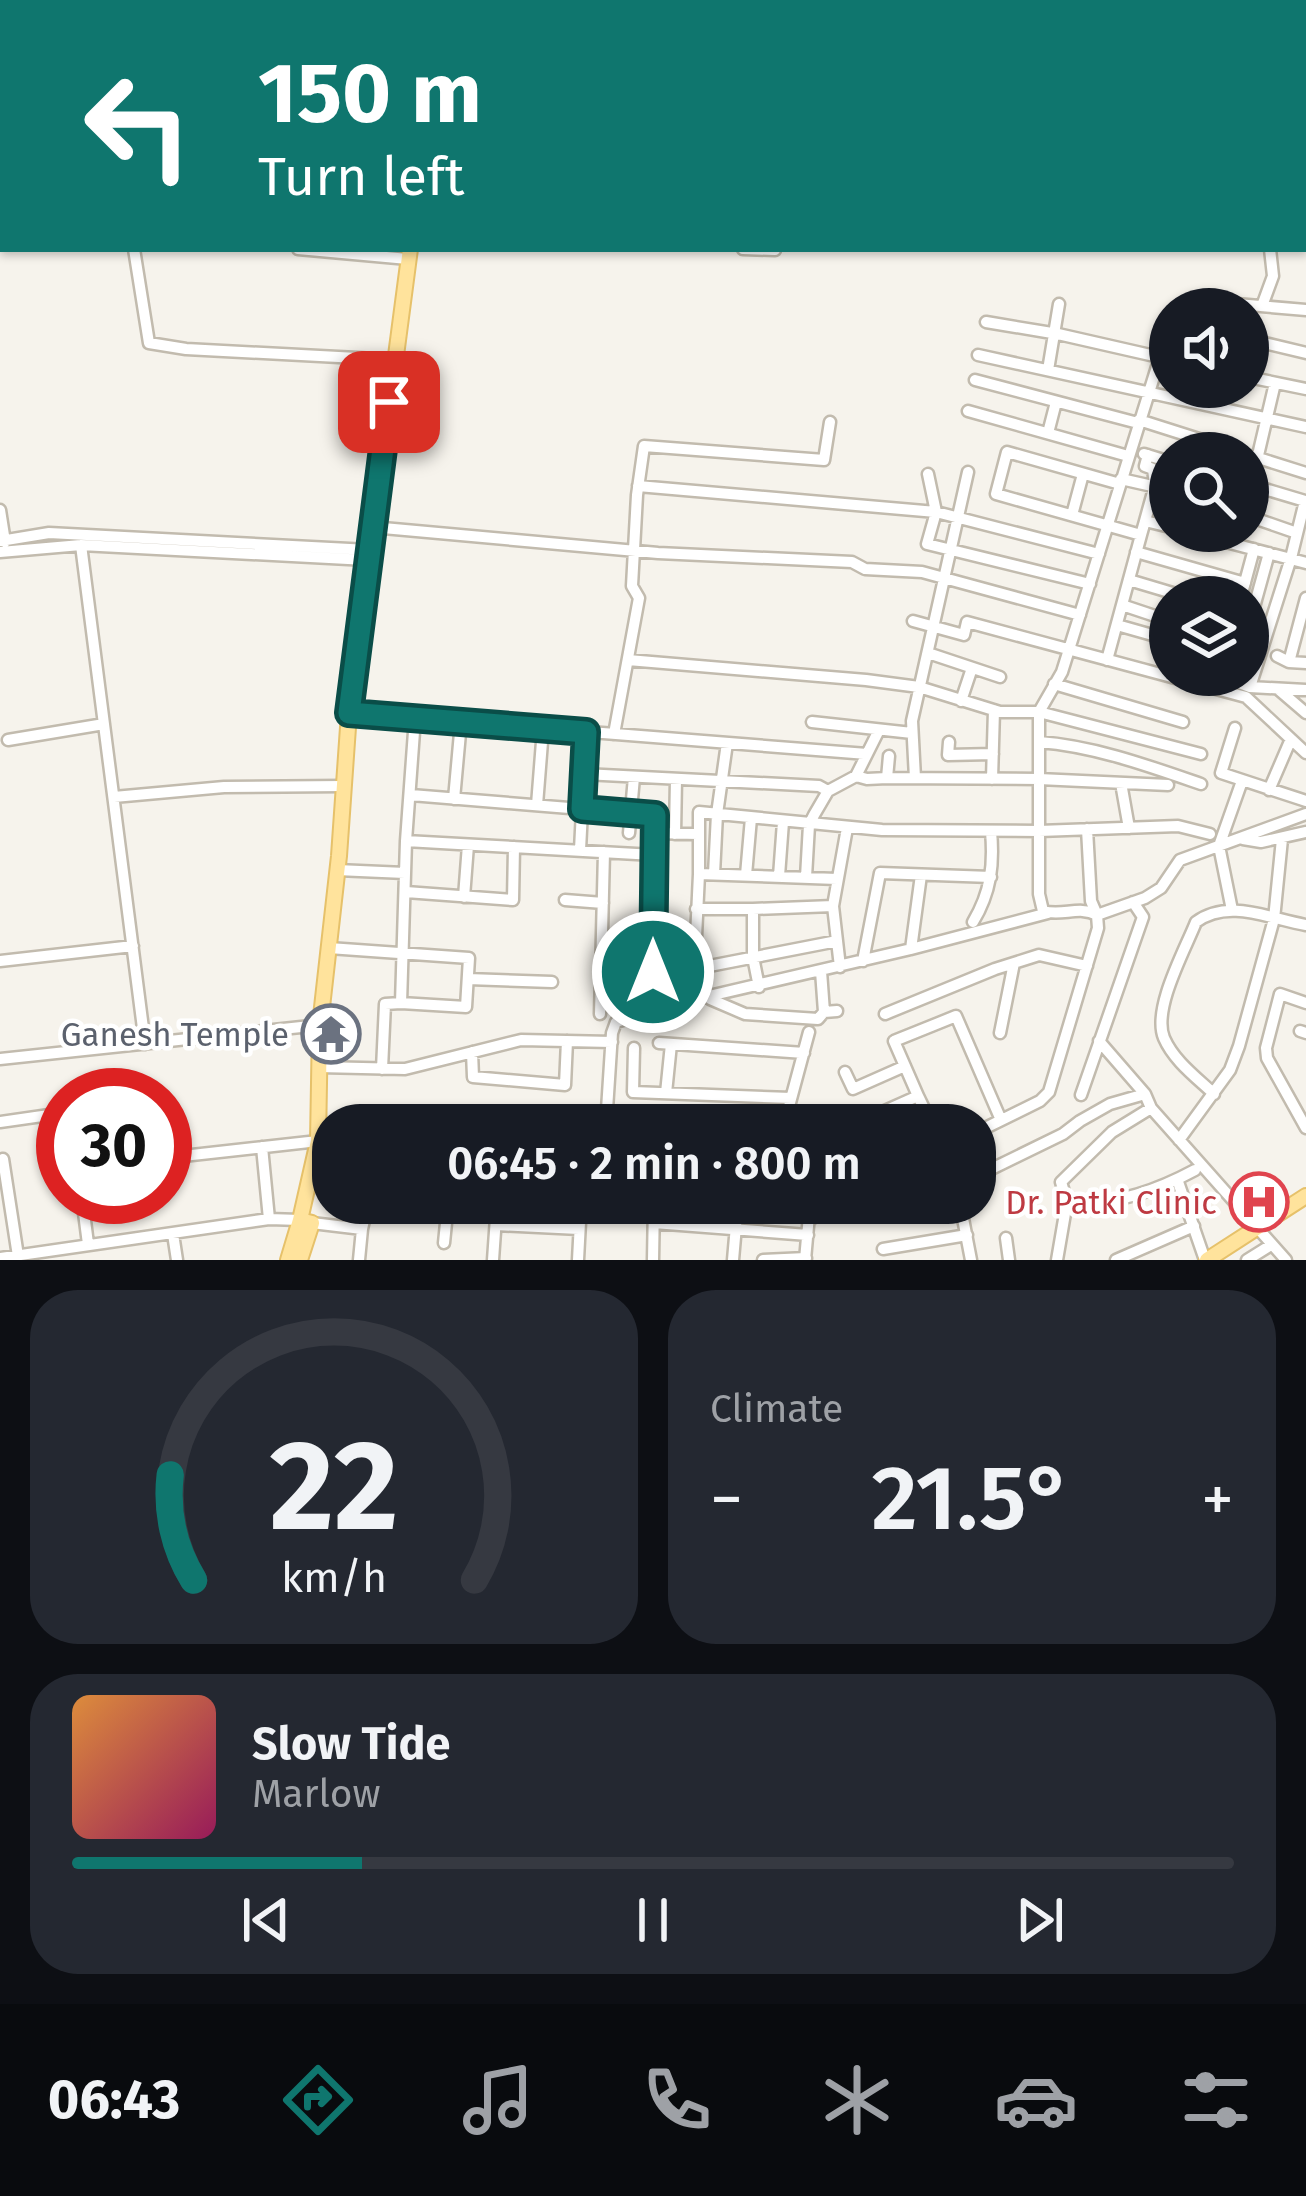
<!DOCTYPE html>
<meta charset="utf-8">
<style>
body{margin:0;font-family:"Fira Sans",sans-serif;background:#242831;color:#f1f3f6;height:100vh;display:flex;flex-direction:column;font-size:45px;white-space:nowrap}
*{box-sizing:border-box;margin:0}
p{font-size:39px;color:#9ea1a6}
.icon{flex:none;width:66px;height:66px;fill:none;stroke:currentColor;stroke-width:2;stroke-linecap:round;stroke-linejoin:round}
.map{position:relative;height:1260px;overflow:hidden}
.panel{display:flex;flex-direction:column;gap:30px;padding:30px;background:#0d0f14;flex:1}
.panel>*{flex:none}
.banner{position:absolute;left:0px;top:0px;width:1308px;height:252px;box-shadow:0 3px 9px #0004;background:#0f766e;color:#fff;overflow:hidden}
.buttons{position:absolute;left:1149px;top:288px;display:grid;gap:24px}
.buttons a{display:grid;place-items:center;width:120px;height:120px;border-radius:50%;background:#171b24;box-shadow:0 3px 9px #0004;font-size:60px}
.speed{position:absolute;left:36px;top:1068px;display:flex;gap:24px;font-size:60px;font-weight:700;text-align:center}
.speed>*{display:grid;place-content:center;width:156px;height:156px;border-radius:50%;background:#171b24;box-shadow:0 3px 9px #0004;line-height:1}
.speed .limit{border:18px solid #d22;background:#fff;color:#111}
.pin{position:absolute;display:grid;place-items:center;width:102px;height:102px;color:#fff;margin:-51px;border-radius:24px;box-shadow:0 6px 18px #0006}
.me{position:absolute;width:132px;margin:-66px;rotate:0deg;stroke-linejoin:round;filter:drop-shadow(0 0 9px #0008)}
.turn{display:flex;align-items:center;gap:42px;height:252px;padding:0 60px;font-size:54px}
.turn .icon{width:156px;height:156px;stroke-width:2.5}
.turn b{display:block;font-size:84px;line-height:102px}
.big{font-size:90px;font-weight:600;line-height:1.1}
.panel .tile{flex:1;display:flex;flex-direction:column;justify-content:center;gap:18px;min-width:0;padding:0 42px;border-radius:48px;background:#242831}
.panel .dial{align-items:center;gap:0}
.dial svg{height:312px;overflow:visible;fill:none;stroke:#363941;stroke-width:7;stroke-linecap:round;text-anchor:middle}
.dial text{fill:#f1f3f6;stroke:none}
.song{display:flex;align-items:center;gap:36px}
.cover{width:144px;height:144px;border-radius:18px;background:linear-gradient(135deg,hsl(30 70% 55%),hsl(330 70% 35%))}
.played{height:12px;border-radius:6px;background:linear-gradient(90deg,#0f766e 25%,#363941 25%)}
.keys{display:flex;justify-content:space-around;direction:ltr}
.heat{display:flex;justify-content:space-between;align-items:center;font-size:66px;direction:ltr}
.panel .tiles{flex:1;display:grid;gap:30px;grid-template-columns:1fr 1fr}
.tile:last-child{grid-column:span 2}
.trip{position:absolute;left:312px;top:1104px;width:684px;height:120px;border-radius:48px;background:#171b24;box-shadow:0 3px 9px #0004;font-weight:600;line-height:120px;text-align:center}
.menu{display:flex;height:192px;justify-content:space-around;align-items:center;background:#090b0e;color:#9ea1a6}
.menu .icon{width:84px;height:84px}
.menu .on{color:#0f766e}
.menu b{font-size:54px;color:#f1f3f6}
.map>svg:first-child{display:block}
.lines{fill:none;stroke-linecap:round;stroke-linejoin:round}
.minor-casing{stroke:#c2bbae;stroke-width:15}
.major-casing{stroke:#e6c16a;stroke-width:18}
.minor{stroke:#fff;stroke-width:10}
.major{stroke:#ffe39c;stroke-width:14}
.route-casing{stroke:#0a4d48;stroke-width:30}
.route{stroke:#0f766e;stroke-width:21}
.labels{text-anchor:middle;stroke-width:9;stroke-linejoin:round;paint-order:stroke}
.worship-label{font-size:33px;fill:#5b616d;stroke:#fff;text-anchor:end}
.health-label{font-size:33px;fill:#be3a42;stroke:#fff;text-anchor:end}
</style>
<div class="map">
<svg width="1306" height="1260" viewBox="0 0 1306 1260">
<rect width="100%" height="100%" fill="#f6f3ec"/>
<g class="lines">
<g class="minor-casing">
<path id="minor" d="M 95,0 L 96,3
M 547,0 L 563,3
M 1299,0 L 1303,3
M 306,3 L 306,0
M 481,3 L 481,0
M 618,3 L 618,0
M 672,3 L 672,0
M 763,3 L 763,0
M 828,3 L 828,0
M 873,3 L 873,0
M 937,3 L 937,0
M 1305,34 L 1306,34
M 1305,64 L 1306,64
M 1305,80 L 1306,80
M 0,88 L 3,88
M 1305,170 L 1306,170
M 134,249 L 149,343 L 186,349 L 395,360
M 298,249 L 408,259
M 743,249 L 775,250
M 1262,306 L 1273,276 L 1270,249
M 1177,309 L 1190,300 L 1306,310
M 986,322 L 1058,334 L 1159,357
M 1248,339 L 1306,353
M 978,355 L 1306,427
M 1048,370 L 1059,304
M 1248,377 L 1306,389
M 975,380 L 1138,423
M 968,411 L 1128,456
M 1139,420 L 1243,453
M 1048,433 L 1056,402
M 1144,454 L 1170,462
M 1252,456 L 1306,473
M 928,474 L 936,512 L 927,544 L 1090,584
M 1121,479 L 1170,490
M 1120,484 L 1007,452 L 996,494 L 1141,535 L 1145,521 L 1170,527
M 1248,484 L 1305,501 L 1291,558 L 1250,687
M 638,486 L 936,512 L 1099,554
M 0,510 L 5,542
M 1248,511 L 1251,485 L 1275,383
M 1072,515 L 1083,474
M 1248,516 L 1297,533
M 1145,521 L 1155,485 L 1153,469 L 1145,466 L 1148,455
M 372,527 L 658,553 L 852,562 L 865,569 L 922,572 L 1080,615
M 1184,531 L 1306,563
M 0,541 L 49,533 L 369,550
M 81,545 L 145,1044
M 0,552 L 81,545 L 367,560
M 1136,552 L 1245,583
M 1129,580 L 1186,597
M 1241,597 L 1254,549
M 1122,605 L 1170,621
M 913,621 L 964,635 L 967,622 L 1246,697 L 1306,753
M 1117,625 L 1170,640
M 1248,629 L 1269,553
M 928,653 L 1000,677
M 1277,656 L 1289,662 L 1306,663
M 628,660 L 866,680 L 919,687 L 1000,712 L 1039,712 L 1201,754
M 1107,660 L 1141,535
M 1289,662 L 1306,598
M 1217,675 L 1250,687 L 1306,690
M 1054,684 L 1183,722
M 1278,689 L 1306,713
M 961,701 L 972,668
M 349,713 L 867,754
M 812,722 L 912,733
M 1235,728 L 1221,773 L 1306,801
M 614,734 L 639,598 L 632,586 L 637,495 L 644,446 L 824,460 L 830,422
M 8,740 L 104,724
M 949,742 L 948,755 L 993,754
M 1039,742 C 1094,746 1149,766 1201,784
M 889,756 L 887,778 L 1039,779 L 1168,785
M 584,774 L 819,786 L 828,791
M 856,776 L 867,779 L 887,778
M 915,778 L 912,721 L 968,472
M 992,779 L 994,710
M 1121,783 L 1129,828
M 1269,790 L 1291,739
M 411,795 L 655,815 L 654,833
M 114,797 L 224,787 L 344,786
M 454,799 L 461,722
M 537,805 L 543,729
M 1087,829 L 1091,901 L 1097,915 L 1145,898 L 1161,888 L 1180,860 L 1306,814
M 629,833 L 634,777
M 675,834 L 676,779
M 1243,839 L 1261,842 L 1306,832
M 406,841 L 654,855
M 580,850 L 586,732
M 337,870 L 405,873
M 699,874 L 837,879
M 714,874 L 717,814 L 727,743
M 746,875 L 751,818
M 779,876 L 783,822
M 806,877 L 809,825 L 814,815 L 828,791 L 856,776 L 879,730
M 406,892 L 513,900 L 514,847
M 464,897 L 468,845
M 565,900 L 603,903
M 696,909 L 753,909
M 1232,910 L 1219,846 L 1242,781
M 973,922 C 991,892 994,865 991,831
M 329,948 L 469,958 L 466,1007 L 401,1003
M 911,949 L 921,875
M 0,961 L 133,946
M 863,961 L 880,873 L 991,877
M 840,967 L 833,906 L 847,828
M 694,969 L 837,941
M 821,971 L 824,1012 L 837,1011
M 468,979 L 552,982
M 759,987 L 753,957 L 753,909 L 833,906
M 710,999 L 745,1014 L 818,1019 L 824,1012
M 693,1000 L 699,874 L 699,812 L 882,830 L 1039,831 L 1178,826 L 1210,834
M 1306,1003 L 1280,994 L 1266,1048 L 1267,1058 L 1306,1128
M 653,1011 L 654,833 L 698,834
M 600,1014 L 604,852
M 885,1014 L 995,969 L 1039,955 L 1087,966
M 1300,1031 L 1306,1033
M 1000,1033 L 1014,963
M 1099,1041 L 1145,1094
M 659,1043 L 804,1053
M 634,1048 L 633,1092 L 791,1098
M 472,1052 L 473,1077 L 565,1085 L 567,1041
M 0,1059 L 320,1025
M 319,1067 L 405,1069 L 521,1040 L 612,1042
M 382,1069 L 385,1004 L 401,1003 L 406,841 L 415,718
M 845,1072 L 853,1089 L 905,1066
M 666,1093 L 671,1044
M 1214,1094 C 1196,1077 1174,1061 1164,1038 C 1152,1009 1185,950 1196,922 C 1229,898 1270,919 1306,925
M 1081,1095 L 1143,917 L 1133,902
M 918,1096 L 894,1041 L 956,1016 L 1001,1120
M 0,1122 L 63,1113
M 382,1125 L 383,1117 L 481,1125
M 606,1125 L 612,1033 L 616,1022 L 679,1003 L 911,949 L 1048,913
M 674,1125 L 675,1116 L 786,1125
M 784,1125 L 809,1032
M 853,1125 L 918,1096 L 932,1125
M 975,1133 L 1040,1101 L 1049,1092 L 1098,928 L 1097,915 C 1079,905 1062,917 1043,911 L 1039,894 L 1039,712 L 1062,672 L 1170,325
M 1179,1140 L 1230,1070 L 1239,1046 L 1274,919 L 1282,839
M 262,1147 L 269,1219
M 165,1158 L 318,1141
M 3,1159 L 18,1256
M 975,1177 L 1063,1134 L 1080,1121 L 1110,1104 L 1145,1094 L 1151,1108
M 1177,1179 L 1205,1260
M 82,1197 L 88,1244
M 1067,1202 C 1112,1207 1156,1191 1195,1170
M 732,1203 L 810,1209
M 960,1203 L 971,1260
M 809,1220 L 841,1203
M 312,1223 L 362,1229 L 359,1260
M 654,1223 L 808,1235
M 496,1225 L 579,1229
M 362,1229 L 368,1203
M 173,1234 L 177,1260
M 1006,1238 L 1009,1260
M 444,1243 L 448,1203
M 883,1249 L 967,1235
M 0,1258 L 269,1219 L 300,1220
M 493,1260 L 497,1203
M 578,1260 L 581,1203
M 653,1260 L 654,1203
M 733,1260 L 738,1203
M 763,1260 L 806,1258
M 805,1260 L 810,1204
M 1057,1260 L 1067,1202 L 1061,1182 L 1112,1132 L 1151,1108 L 1286,1260
M 1116,1260 L 1194,1226
M 1247,1260 L 1271,1245"/>
</g>
<g class="major-casing">
<path id="major" d="M 444,3 L 444,0
M 288,1260 L 300,1220 L 318,1141 L 320,1025 L 339,856 L 349,713 L 410,249
M 300,1260 L 312,1223 L 300,1220
M 1207,1260 L 1306,1196"/>
</g>
<use href="#minor" class="minor"/>
<use href="#major" class="major"/>
</g>
<g class="lines">
<g class="route-casing">
<path id="route" d="M 389,402 L 349,713 L 586,732 L 582,809 L 655,815 L 653,972"/>
</g>
<use href="#route" class="route"/>
</g>
<defs>
<g id="temple-ring" transform="scale(3)"><circle r="9.5" fill="#fff" stroke="#6b7280" stroke-width="1.5"/><path d="M0-6L5-2H3V0L6.5 2.5H4V6H1.5V3h-3V6H-4V2.5H-6.5L-3 0V-2H-5Z" fill="#6b7280"/></g>
<g id="hospital-ring" transform="scale(3)"><circle r="9.5" fill="#fff" stroke="#e0444e" stroke-width="1.5"/><path d="M-5-5h3v3.5h4V-5h3V5h-3V1.5h-4V5h-3Z" fill="#e0444e"/></g>
</defs>
<g fill-rule="evenodd">
<use href="#temple-ring" x="331" y="1034"/>
<use href="#hospital-ring" x="1259" y="1202"/>
</g>
<g class="labels">
<g class="worship-label">
<text x="289" y="1046">Ganesh Temple</text>
</g>
<g class="health-label">
<text x="1217" y="1214">Dr. Patki Clinic</text>
</g>
</g>
</svg>
<div class="buttons">
<a><svg class="icon" aria-label="sound" viewBox="0 0 24 24"><path d="M4 9h4l5-4v14l-5-4H4zM17 9q2 3 0 6"/></svg></a>
<a><svg class="icon" aria-label="search" viewBox="0 0 24 24"><circle cx="10" cy="10" r="6"/><path d="M15 15l6 6"/></svg></a>
<a><svg class="icon" aria-label="layers" viewBox="0 0 24 24"><path d="M12 4l9 5-9 5-9-5zM3 14l9 5 9-5"/></svg></a>
</div>
<div class="speed"><div class="limit">30</div></div>
<div class="pin" style="left:389px;top:402px;background:#d93025"><svg class="icon" aria-label="arrive" viewBox="0 0 24 24"><path d="M6 21V4h12l-3 4 3 4H6"/></svg></div>
<svg class="me" style="left:653px;top:972px" viewBox="-20 -20 40 40"><circle r="17" fill="#0f766e" stroke="#fff" stroke-width="3"/><path d="M0-11L8 9 0 5-8 9z" fill="#fff"/></svg>
<div class="trip">06:45 · 2 min · 800 m</div>
<div class="banner">
<div class="turn"><svg class="icon" aria-label="left" viewBox="0 0 24 24"><path d="M17 20v-9H6M10 6l-5 5 5 5"/></svg><div><b>150 m</b>Turn left</div></div>
</div>
</div>
<section class="panel">
<div class="tiles">
<div class="tile dial"><svg viewBox="0 0 100 80">
<path d="M14 69A42 42 0 1 1 86 69"/>
<path d="M14 69A42 42 0 0 1 8 42" stroke="#0f766e"/>
<text x="50" y="56" font-size="32" font-weight="700">22</text>
<text x="50" y="72" font-size="11">km/h</text>
</svg></div>
<div class="tile"><p>Climate</p>
<div class="heat"><a>−</a><b class="big">21.5°</b><a>+</a></div>
</div>
<div class="tile">
<div class="song"><i class="cover"></i><div><b>Slow Tide</b><p>Marlow</p></div></div>
<div class="played"></div>
<div class="keys"><svg class="icon" aria-label="previous" viewBox="0 0 24 24"><path d="M18 5L8 12l10 7zM5 5v14"/></svg><svg class="icon" aria-label="pause" viewBox="0 0 24 24"><path d="M8 5v14M16 5v14"/></svg><svg class="icon" aria-label="next" viewBox="0 0 24 24"><path d="M6 5l10 7-10 7zM19 5v14"/></svg></div>
</div>
</div>
</section>
<nav class="menu">
<b>06:43</b>
<svg class="icon on" aria-label="directions" viewBox="0 0 24 24"><path d="M12 3l9 9-9 9-9-9zM9 14v-3h6M13 9l2 2-2 2"/></svg>
<svg class="icon" aria-label="music" viewBox="0 0 24 24"><path d="M9 18V5l10-2v13"/><circle cx="6" cy="18" r="3"/><circle cx="16" cy="16" r="3"/></svg>
<svg class="icon" aria-label="phone" viewBox="0 0 24 24"><path d="M5 4h4l2 5-3 2q2 4 5 5l2-3 5 2v4C11 20 4 13 5 4z"/></svg>
<svg class="icon" aria-label="climate" viewBox="0 0 24 24"><path d="M12 3v18M4 7l16 10M4 17L20 7"/></svg>
<svg class="icon" aria-label="car" viewBox="0 0 24 24"><path d="M5 17H2v-5l4-1 3-4h7l3 4 3 1v5h-3M9 17h6M6 11h13"/><circle cx="7" cy="17" r="2"/><circle cx="17" cy="17" r="2"/></svg>
<svg class="icon" aria-label="filters" viewBox="0 0 24 24"><path d="M4 7h16M4 17h16"/><circle cx="9" cy="7" r="2"/><circle cx="15" cy="17" r="2"/></svg>
</nav>
